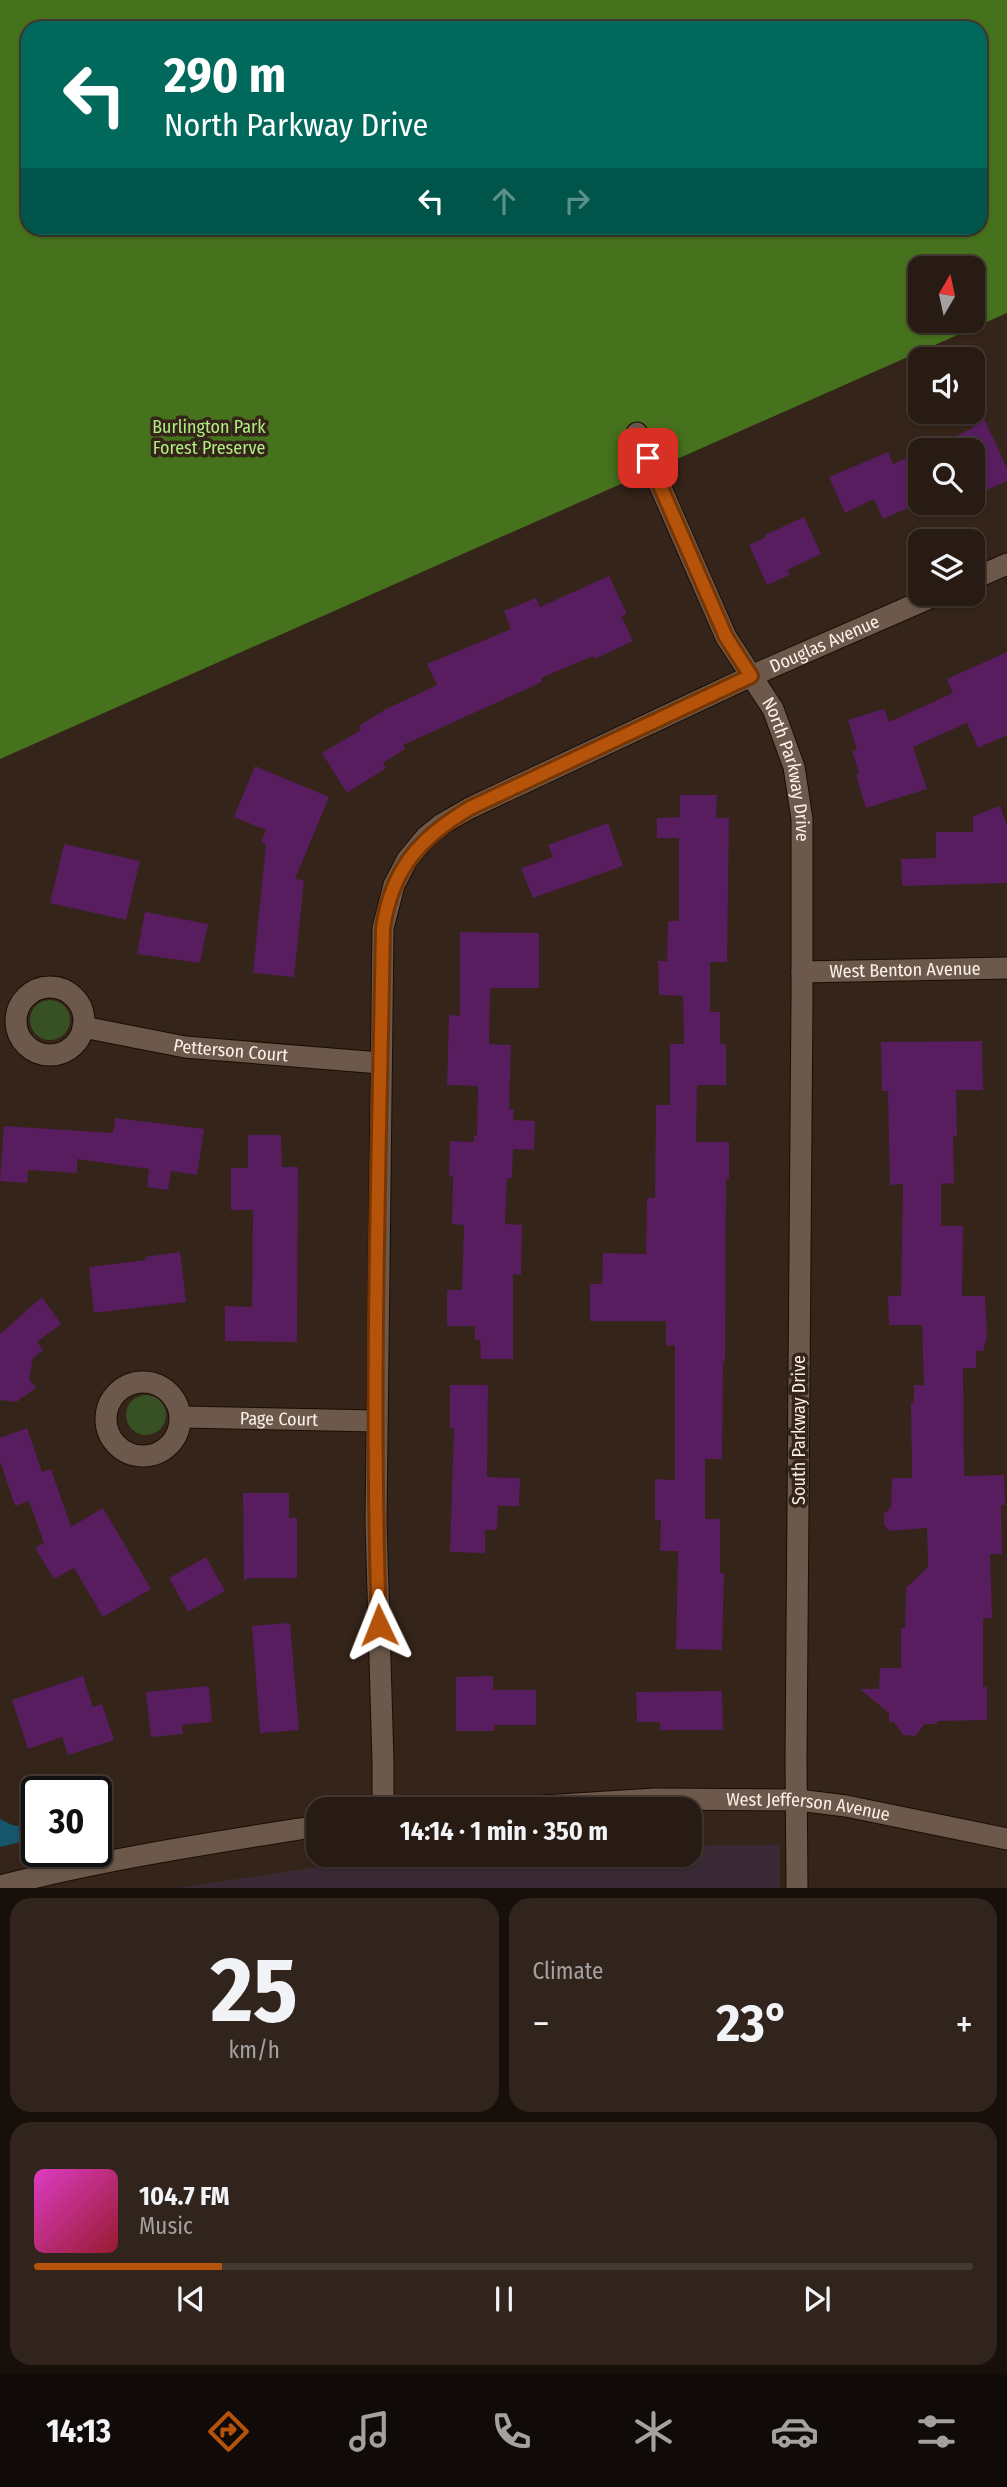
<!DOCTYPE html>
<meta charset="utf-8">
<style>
body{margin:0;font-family:"Fira Sans Condensed",sans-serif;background:#30241c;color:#f1f3f6;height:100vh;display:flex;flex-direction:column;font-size:26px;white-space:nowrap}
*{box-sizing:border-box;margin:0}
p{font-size:23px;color:#a5a1a0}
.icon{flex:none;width:38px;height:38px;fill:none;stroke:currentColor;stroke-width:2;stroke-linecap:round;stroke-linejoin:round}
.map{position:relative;height:1888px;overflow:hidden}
.side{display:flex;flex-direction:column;gap:10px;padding:10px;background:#160f0a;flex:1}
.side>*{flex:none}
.banner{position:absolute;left:21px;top:21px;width:966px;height:214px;border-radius:21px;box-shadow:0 2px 5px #0004,0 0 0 2px #443933;background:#00695c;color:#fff;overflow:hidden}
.needle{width:46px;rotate:9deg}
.fabs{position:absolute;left:908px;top:256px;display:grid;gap:14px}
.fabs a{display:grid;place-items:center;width:77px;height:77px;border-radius:14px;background:#281b13;box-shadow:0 2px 5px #0004,0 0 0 2px #443933;font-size:35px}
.speed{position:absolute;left:21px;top:1776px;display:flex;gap:14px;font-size:35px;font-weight:700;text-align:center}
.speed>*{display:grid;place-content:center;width:91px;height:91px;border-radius:50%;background:#281b13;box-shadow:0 2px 5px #0004,0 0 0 2px #443933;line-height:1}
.speed .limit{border:4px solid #111;border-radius:10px;background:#fff;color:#111}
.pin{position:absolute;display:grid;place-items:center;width:60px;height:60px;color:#fff;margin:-30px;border-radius:14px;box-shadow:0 4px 10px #0006}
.me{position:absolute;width:77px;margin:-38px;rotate:358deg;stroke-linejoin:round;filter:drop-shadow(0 0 5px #0008)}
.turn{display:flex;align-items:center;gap:24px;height:147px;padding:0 28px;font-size:32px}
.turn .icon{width:91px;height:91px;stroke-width:2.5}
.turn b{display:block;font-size:49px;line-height:60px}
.lanes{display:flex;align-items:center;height:66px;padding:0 28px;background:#0003;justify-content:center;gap:35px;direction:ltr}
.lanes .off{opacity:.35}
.big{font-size:52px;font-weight:700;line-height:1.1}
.side .tile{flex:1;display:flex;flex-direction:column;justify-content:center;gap:10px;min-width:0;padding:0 24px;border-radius:21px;background:#30241c}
.side .dial{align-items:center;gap:0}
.dial b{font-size:91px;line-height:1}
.song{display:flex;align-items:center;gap:21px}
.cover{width:84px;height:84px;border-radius:10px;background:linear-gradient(135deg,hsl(310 70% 55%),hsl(350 70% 35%))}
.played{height:7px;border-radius:4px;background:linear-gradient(90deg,#b45309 20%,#443933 20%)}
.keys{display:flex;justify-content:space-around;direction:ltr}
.heat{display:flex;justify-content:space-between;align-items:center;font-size:38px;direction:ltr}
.side .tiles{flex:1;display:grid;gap:10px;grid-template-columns:1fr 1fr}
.tile:last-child{grid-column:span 2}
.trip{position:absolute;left:306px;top:1797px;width:396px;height:70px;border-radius:21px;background:#281b13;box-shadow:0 2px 5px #0004,0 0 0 2px #443933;font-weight:700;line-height:70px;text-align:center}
.tabs{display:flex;height:112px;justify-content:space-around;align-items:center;background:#100b08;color:#a5a1a0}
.tabs .icon{width:49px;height:49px}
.tabs .on{color:#b45309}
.tabs b{font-size:32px;color:#f1f3f6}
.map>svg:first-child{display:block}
.education{fill:#3a2a35}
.green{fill:#375024}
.forest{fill:#46711d;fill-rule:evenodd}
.water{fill:#15566d}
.pier{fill:#352419}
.building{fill:#571d5e}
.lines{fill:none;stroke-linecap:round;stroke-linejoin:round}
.minor-casing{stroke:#1c0d04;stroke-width:23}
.minor{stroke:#6c594c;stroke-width:21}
.route-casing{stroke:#753606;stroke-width:18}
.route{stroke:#b45309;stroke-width:12}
.labels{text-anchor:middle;stroke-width:7;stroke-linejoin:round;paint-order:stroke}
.park-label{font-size:18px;fill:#afec81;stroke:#352419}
.street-label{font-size:18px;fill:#fcf1ea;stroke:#352419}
</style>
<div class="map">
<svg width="1007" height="1889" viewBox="0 0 1007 1889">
<rect width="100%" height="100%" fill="#352419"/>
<path class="education" d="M 690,1845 L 780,1845 L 780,1888 L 177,1888 L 359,1861 L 434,1855 L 690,1855 Z"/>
<path class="green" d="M30 1020a20 20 0 1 1 40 0a20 20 0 1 1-40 0Z
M126 1415a20 20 0 1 1 40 0a20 20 0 1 1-40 0Z"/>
<path class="forest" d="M 0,0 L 1007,0 L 1007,313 L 0,759 ZM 28,28 L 980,28 L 980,228 L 28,228 ZM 920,268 L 973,268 L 973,320 L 920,320 Z"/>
<path class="water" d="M 0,1819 L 12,1825 L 37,1829 L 37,1852 L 0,1888 Z"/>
<path class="pier" d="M 37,1838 L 37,1852 L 60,1852 L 57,1875 L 47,1889 L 0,1888 L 0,1847 Z"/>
<path class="building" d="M 973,395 L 1007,468 L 1007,481 L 973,496 L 973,450 L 926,450 L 973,428 Z
M 888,452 L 893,464 L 920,452 L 920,503 L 883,519 L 874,499 L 845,513 L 829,477 Z
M 804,517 L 821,554 L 787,570 L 790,575 L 767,585 L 749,545 L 766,537 L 765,535 Z
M 609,576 L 627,614 L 621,616 L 633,641 L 595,659 L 593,656 L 541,678 L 542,682 L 403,745 L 405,749 L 383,763 L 386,768 L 347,793 L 322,753 L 361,730 L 359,726 L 386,709 L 437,685 L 427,664 L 511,629 L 504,611 L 536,598 L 540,607 Z
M 1007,652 L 1007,735 L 978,748 L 967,723 L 913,747 L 927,789 L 866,808 L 856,775 L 859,773 L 852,751 L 857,750 L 848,720 L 884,709 L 889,722 L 953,693 L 947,679 Z
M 255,766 L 329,797 L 295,879 L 304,880 L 294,977 L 253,973 L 266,844 L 261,842 L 266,830 L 234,817 Z
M 680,795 L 717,795 L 716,818 L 729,818 L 727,962 L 710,962 L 710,1012 L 720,1012 L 720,1044 L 726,1044 L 726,1085 L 697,1085 L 696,1142 L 729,1142 L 729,1179 L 726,1179 L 725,1361 L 723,1361 L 722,1459 L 705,1459 L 705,1519 L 720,1519 L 720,1573 L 724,1573 L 722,1650 L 676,1649 L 678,1551 L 660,1551 L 661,1520 L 655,1520 L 655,1479 L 675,1480 L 675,1345 L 666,1346 L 666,1321 L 590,1321 L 590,1284 L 602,1284 L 603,1253 L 646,1254 L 647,1198 L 655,1198 L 656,1105 L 670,1105 L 670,1044 L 684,1044 L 683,996 L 659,995 L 658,961 L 667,961 L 668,921 L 679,921 L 679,838 L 657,838 L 657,818 L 680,817 Z
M 1000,806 L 1007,826 L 1007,883 L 902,886 L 901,859 L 936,858 L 936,832 L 973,832 L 973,816 Z
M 608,823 L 623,866 L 533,898 L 521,868 L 553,857 L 548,845 Z
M 64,844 L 140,861 L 126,920 L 50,903 Z
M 145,912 L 208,924 L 200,963 L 137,954 Z
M 460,932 L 539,933 L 539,988 L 490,988 L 489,1044 L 511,1045 L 509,1109 L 514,1110 L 513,1120 L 535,1121 L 534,1150 L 513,1149 L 512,1178 L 507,1178 L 505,1224 L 522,1225 L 521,1275 L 513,1274 L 513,1359 L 481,1359 L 480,1340 L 475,1340 L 475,1326 L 447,1326 L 447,1290 L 462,1290 L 464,1225 L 452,1224 L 453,1176 L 449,1176 L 450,1141 L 474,1142 L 474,1136 L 477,1136 L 478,1086 L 447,1085 L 449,1015 L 460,1016 Z
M 982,1041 L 983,1090 L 956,1090 L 957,1136 L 953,1136 L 954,1183 L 941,1184 L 941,1226 L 963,1226 L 962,1296 L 985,1296 L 987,1337 L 983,1351 L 976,1351 L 976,1368 L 963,1368 L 964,1476 L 1004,1475 L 1005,1505 L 1001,1505 L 1002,1554 L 990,1554 L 992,1618 L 983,1618 L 983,1687 L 987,1687 L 987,1720 L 937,1721 L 937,1724 L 925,1724 L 915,1736 L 903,1735 L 894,1722 L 889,1722 L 889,1713 L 860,1689 L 879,1689 L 880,1668 L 901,1668 L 901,1628 L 905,1628 L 906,1588 L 928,1567 L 927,1528 L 890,1531 L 884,1525 L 884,1514 L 891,1507 L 892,1478 L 912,1478 L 911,1403 L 914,1403 L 914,1385 L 924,1385 L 922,1325 L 889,1325 L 888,1296 L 901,1296 L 903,1184 L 890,1185 L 888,1091 L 882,1091 L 881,1042 Z
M 115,1118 L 204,1129 L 197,1175 L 171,1171 L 168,1190 L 147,1187 L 149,1169 L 77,1159 L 77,1173 L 28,1170 L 27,1183 L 0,1181 L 4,1126 L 113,1133 Z
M 248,1135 L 281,1135 L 282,1167 L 298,1167 L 297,1342 L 225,1341 L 225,1306 L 252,1307 L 253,1210 L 231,1210 L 231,1168 L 248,1168 Z
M 180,1252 L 186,1302 L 94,1313 L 89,1267 L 146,1260 L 145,1257 Z
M 42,1297 L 61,1324 L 37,1342 L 43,1350 L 33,1358 L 29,1379 L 36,1388 L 16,1402 L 0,1400 L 0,1334 Z
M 450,1385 L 488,1385 L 487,1477 L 520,1478 L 519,1506 L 498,1506 L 497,1530 L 485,1530 L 485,1553 L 450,1552 L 454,1428 L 450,1428 Z
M 27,1428 L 42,1472 L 51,1469 L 71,1527 L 103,1508 L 151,1589 L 103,1617 L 74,1568 L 54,1579 L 35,1548 L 44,1543 L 29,1501 L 15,1506 L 0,1461 L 0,1438 Z
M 243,1493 L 289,1493 L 289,1518 L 297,1518 L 297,1578 L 248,1578 L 244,1581 Z
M 206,1557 L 225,1591 L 188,1612 L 169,1578 Z
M 290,1623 L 299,1730 L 260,1733 L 252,1626 Z
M 83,1676 L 93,1707 L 102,1704 L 114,1740 L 68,1755 L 62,1737 L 28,1749 L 12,1700 Z
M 493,1676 L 493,1690 L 536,1690 L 536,1725 L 494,1725 L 494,1731 L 456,1731 L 456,1677 Z
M 209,1686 L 212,1722 L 182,1725 L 183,1734 L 151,1737 L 146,1692 Z
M 722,1691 L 723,1730 L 660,1730 L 660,1722 L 637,1722 L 636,1692 Z"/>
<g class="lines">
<g class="minor-casing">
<g id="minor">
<path id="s1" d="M 637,433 L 726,637 L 773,709 L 794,767 L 802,819 L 802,1000 L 796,1759 L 797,1889"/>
<path d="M 973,579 L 1007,564"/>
<path id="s2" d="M 802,972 L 1007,968"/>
<circle cx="50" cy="1021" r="34"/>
<path id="s3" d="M 83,1027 L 185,1047 L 380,1063"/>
<circle cx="143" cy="1419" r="37"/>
<path id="s4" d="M 181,1417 L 376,1421"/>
<path id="s5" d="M 383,1810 L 383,1762 L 376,1522 L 383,928 L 394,885 L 407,860 L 426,837 L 442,824 L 470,808 L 751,676 L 941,593"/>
<path id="s6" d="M 482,1810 L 655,1799 L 798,1800 L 846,1806 L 1007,1839"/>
<path d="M 0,1886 C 105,1859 211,1843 318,1826"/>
</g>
</g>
<use href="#minor" class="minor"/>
</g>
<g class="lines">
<g class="route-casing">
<path id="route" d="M 379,1625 C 371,1393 379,1160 383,928 C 392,868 420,838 470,808 L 751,676 L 726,637 L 648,458"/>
</g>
<use href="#route" class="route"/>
</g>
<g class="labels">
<g class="park-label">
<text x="209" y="433">Burlington Park<tspan x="209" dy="21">Forest Preserve</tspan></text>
</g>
<g class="street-label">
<text dy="6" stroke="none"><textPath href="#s5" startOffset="1428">Douglas Avenue</textPath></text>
<text dy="6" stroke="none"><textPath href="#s1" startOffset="371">North Parkway Drive</textPath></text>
<text dy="6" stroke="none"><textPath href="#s2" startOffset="103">West Benton Avenue</textPath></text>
<text dy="6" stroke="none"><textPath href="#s3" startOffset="150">Petterson Court</textPath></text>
<text dy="6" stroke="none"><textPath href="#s4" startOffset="98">Page Court</textPath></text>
<text transform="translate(799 1430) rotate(-90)" y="6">South Parkway Drive</text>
<text dy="6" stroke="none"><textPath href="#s6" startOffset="327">West Jefferson Avenue</textPath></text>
</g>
</g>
</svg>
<div class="fabs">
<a><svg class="needle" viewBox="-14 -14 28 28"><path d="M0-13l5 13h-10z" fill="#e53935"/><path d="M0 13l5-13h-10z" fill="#a5a1a0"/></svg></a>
<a><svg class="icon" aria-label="sound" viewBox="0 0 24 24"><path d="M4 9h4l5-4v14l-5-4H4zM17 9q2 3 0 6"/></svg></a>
<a><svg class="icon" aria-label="search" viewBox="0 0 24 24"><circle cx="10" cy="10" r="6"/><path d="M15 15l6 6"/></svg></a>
<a><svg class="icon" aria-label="layers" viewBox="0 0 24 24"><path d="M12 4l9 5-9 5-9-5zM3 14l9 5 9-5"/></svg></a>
</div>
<div class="speed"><div class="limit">30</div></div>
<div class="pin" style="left:648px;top:458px;background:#d93025"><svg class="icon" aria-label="arrive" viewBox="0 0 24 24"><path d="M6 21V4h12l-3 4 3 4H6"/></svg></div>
<svg class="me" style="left:379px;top:1625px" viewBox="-20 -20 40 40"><path d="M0-17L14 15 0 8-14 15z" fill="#b45309" stroke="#fff" stroke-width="4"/></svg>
<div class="trip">14:14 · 1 min · 350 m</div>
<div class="banner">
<div class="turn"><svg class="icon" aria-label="left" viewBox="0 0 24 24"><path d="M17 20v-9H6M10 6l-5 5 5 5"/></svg><div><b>290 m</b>North Parkway Drive</div></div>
<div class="lanes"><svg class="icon" aria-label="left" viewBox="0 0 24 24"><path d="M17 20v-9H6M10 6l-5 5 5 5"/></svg><svg class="icon off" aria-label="ahead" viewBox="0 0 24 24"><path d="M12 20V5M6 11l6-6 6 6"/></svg><svg class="icon off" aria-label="right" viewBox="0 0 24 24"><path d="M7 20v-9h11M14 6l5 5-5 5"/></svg></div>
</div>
</div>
<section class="side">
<div class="tiles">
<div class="tile dial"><b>25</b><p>km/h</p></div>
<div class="tile"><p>Climate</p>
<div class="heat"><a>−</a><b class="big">23°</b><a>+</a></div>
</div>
<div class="tile">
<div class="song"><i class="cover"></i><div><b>104.7 FM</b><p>Music</p></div></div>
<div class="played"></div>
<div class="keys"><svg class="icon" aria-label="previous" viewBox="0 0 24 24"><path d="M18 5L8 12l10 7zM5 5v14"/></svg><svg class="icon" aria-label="pause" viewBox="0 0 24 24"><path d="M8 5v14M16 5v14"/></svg><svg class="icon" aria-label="next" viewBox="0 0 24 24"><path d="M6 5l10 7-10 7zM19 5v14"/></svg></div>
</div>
</div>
</section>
<nav class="tabs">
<b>14:13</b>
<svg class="icon on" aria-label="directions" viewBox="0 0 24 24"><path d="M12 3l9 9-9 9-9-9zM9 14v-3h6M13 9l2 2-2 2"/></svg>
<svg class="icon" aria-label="music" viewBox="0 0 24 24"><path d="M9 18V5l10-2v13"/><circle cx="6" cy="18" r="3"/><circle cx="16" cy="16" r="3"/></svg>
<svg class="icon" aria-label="phone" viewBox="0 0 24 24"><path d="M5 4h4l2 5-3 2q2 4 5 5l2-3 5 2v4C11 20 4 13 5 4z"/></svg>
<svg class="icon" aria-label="climate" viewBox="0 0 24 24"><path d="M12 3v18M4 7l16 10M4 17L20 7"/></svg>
<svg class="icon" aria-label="car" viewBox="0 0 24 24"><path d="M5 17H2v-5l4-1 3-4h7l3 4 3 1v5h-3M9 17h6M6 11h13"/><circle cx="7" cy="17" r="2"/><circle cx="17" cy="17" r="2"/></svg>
<svg class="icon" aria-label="filters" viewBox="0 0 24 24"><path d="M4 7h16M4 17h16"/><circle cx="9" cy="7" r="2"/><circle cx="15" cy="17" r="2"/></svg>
</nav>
